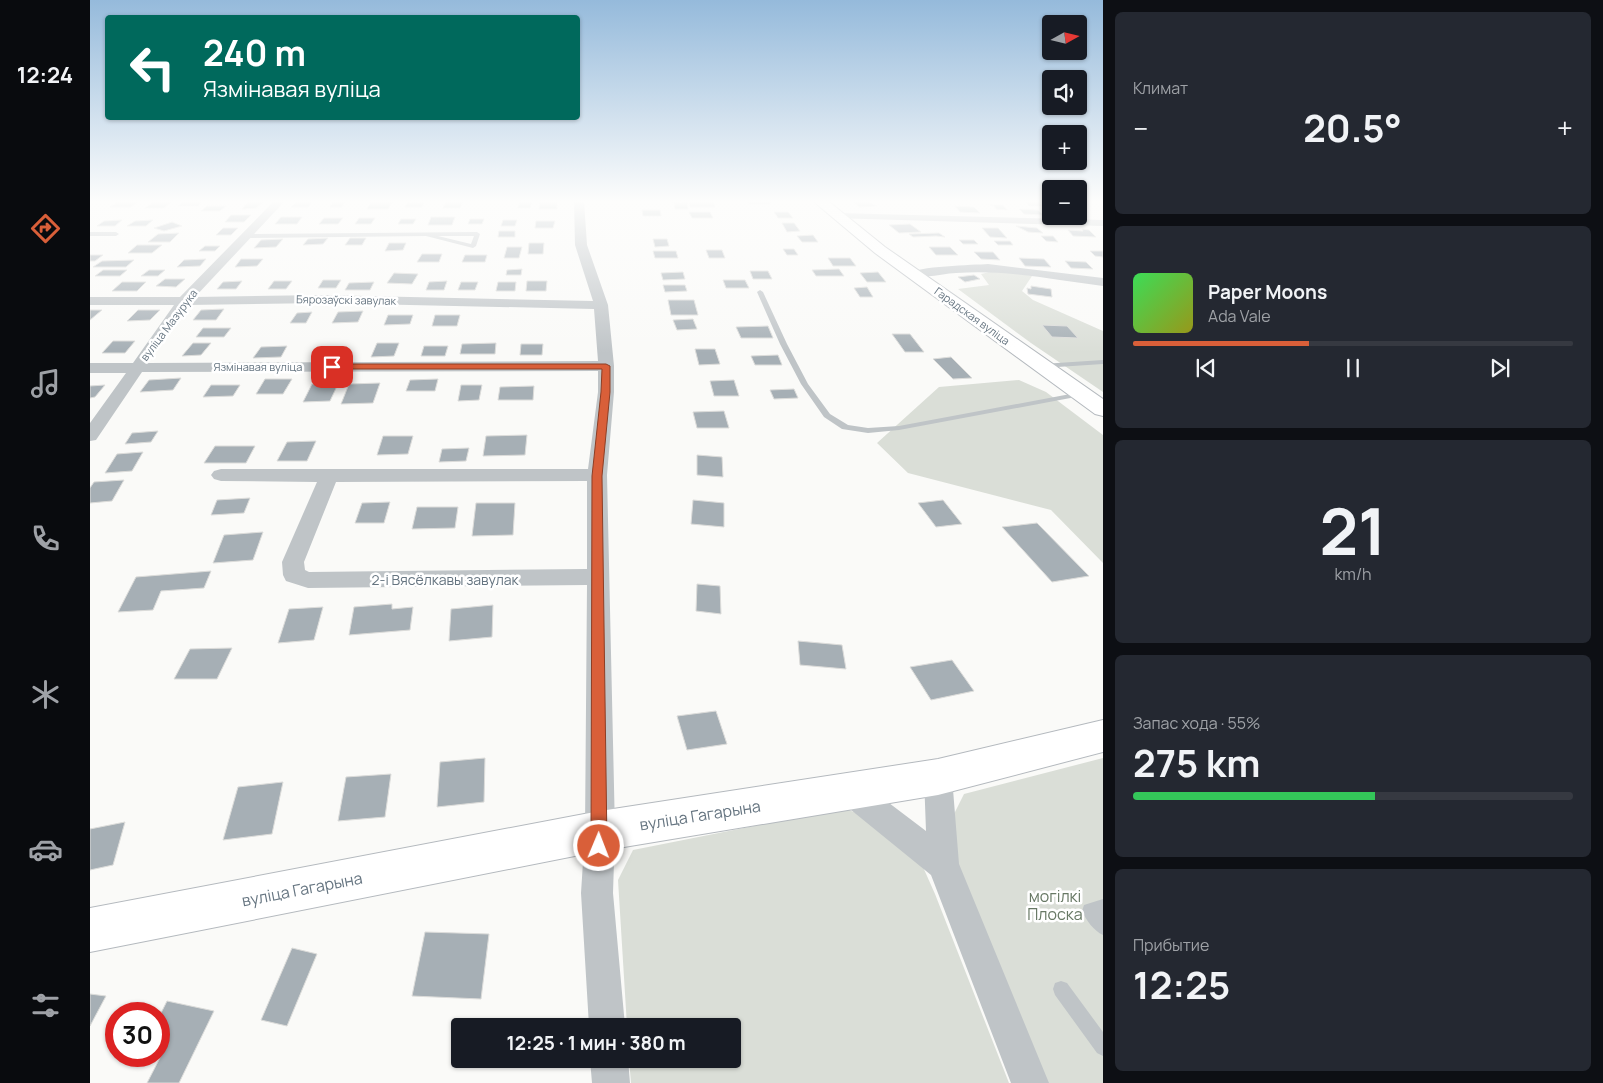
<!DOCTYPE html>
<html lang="ru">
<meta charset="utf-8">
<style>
body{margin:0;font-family:Manrope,sans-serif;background:#242831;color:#f1f3f6;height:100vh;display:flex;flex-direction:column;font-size:19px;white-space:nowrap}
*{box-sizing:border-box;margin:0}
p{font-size:16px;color:#9ea1a6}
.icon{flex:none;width:28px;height:28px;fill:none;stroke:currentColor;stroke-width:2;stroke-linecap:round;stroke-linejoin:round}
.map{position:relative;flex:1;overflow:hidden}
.panel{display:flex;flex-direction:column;gap:12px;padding:12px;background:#0d0f14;width:500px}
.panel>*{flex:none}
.hud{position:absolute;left:15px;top:15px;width:475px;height:105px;border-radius:5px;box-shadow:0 1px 4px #0004;background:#00695c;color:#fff;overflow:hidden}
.needle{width:32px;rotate:82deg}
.fabs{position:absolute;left:952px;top:15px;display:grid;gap:10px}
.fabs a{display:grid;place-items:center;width:45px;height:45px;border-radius:5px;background:#171b24;box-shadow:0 1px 4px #0004;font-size:25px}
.speed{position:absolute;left:15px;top:1002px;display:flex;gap:10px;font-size:25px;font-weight:700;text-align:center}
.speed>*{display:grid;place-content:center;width:65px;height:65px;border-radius:50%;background:#171b24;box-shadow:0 1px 4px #0004;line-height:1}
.speed .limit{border:8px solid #d22;background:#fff;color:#111}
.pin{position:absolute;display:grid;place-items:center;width:42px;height:42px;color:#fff;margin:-21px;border-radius:10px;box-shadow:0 2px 8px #0006}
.me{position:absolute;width:55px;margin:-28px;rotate:1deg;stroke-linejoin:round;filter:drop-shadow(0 0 4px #0008)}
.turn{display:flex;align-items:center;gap:18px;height:105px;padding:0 15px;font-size:22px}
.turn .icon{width:65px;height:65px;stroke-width:2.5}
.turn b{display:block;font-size:35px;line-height:42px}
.big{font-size:38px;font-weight:700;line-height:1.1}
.panel .widget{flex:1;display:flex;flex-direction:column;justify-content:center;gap:8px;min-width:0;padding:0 18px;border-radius:8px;background:#242831}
.panel .dial{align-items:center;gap:0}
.dial b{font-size:65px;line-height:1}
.song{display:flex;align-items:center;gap:15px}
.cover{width:60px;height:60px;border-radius:8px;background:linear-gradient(135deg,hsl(130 70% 55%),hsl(60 70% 35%))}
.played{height:5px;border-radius:2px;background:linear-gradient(90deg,#d95f39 40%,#363941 40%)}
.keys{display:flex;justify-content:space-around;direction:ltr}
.heat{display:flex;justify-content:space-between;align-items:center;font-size:28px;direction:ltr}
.charge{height:8px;border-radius:4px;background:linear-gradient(90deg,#34c759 55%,#363941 0)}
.trip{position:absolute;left:361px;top:1018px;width:290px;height:50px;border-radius:5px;background:#171b24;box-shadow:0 1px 4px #0004;font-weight:700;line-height:50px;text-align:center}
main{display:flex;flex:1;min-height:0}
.menu{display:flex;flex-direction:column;width:90px;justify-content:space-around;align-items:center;background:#090b0e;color:#9ea1a6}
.menu .icon{width:35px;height:35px}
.menu .selected{color:#d95f39}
.menu b{font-size:22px;color:#f1f3f6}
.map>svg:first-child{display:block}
.green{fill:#daded7}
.building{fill:#a6afb5;stroke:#dcdcda}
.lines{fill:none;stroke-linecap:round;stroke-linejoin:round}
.secondary-casing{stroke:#b4b9be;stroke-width:2}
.lane{fill:#bfc4c7;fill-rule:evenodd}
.street{fill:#bfc4c7;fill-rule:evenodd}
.secondary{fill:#fff;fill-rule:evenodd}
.route{fill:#d95f39;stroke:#8d3e25}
.labels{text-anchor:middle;stroke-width:5;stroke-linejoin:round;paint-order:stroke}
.far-street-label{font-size:11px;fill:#667581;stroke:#fff}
.street-label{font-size:14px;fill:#667581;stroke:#fff}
.near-street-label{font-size:16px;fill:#667581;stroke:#fff}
.near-park-label{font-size:16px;fill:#687965;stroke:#fff}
</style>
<main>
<nav class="menu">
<b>12:24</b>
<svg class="icon selected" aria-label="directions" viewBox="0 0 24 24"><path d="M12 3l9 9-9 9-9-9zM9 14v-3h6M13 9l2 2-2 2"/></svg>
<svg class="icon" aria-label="music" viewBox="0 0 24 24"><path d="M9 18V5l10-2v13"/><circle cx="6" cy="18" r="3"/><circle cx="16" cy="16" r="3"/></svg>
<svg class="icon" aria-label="phone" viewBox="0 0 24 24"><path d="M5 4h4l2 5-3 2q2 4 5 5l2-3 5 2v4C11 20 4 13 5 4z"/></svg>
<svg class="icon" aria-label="climate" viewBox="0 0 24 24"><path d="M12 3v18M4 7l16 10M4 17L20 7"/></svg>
<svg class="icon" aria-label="car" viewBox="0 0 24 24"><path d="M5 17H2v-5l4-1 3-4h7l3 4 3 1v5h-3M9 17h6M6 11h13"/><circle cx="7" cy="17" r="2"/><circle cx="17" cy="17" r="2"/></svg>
<svg class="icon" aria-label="filters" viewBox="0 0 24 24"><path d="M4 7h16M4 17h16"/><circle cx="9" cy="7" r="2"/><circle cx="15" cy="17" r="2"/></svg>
</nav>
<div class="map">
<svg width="1013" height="1083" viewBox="0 0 1013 1083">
<rect width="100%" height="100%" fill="#fafaf8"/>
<path class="green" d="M 909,270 L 942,276 L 932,291 L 943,300 L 1013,331 L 1013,392 L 941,343 L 868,289 L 899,285 L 891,274 Z
M 929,380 L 956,392 L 1013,435 L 1013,563 L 961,510 L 818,473 L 787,443 L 849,387 Z
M 1013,758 L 1013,1083 L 953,1083 L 867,876 L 862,818 L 874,794 Z
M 754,808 L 788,822 L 829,858 L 845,894 L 919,1083 L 541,1083 L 539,1059 L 642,1059 L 642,1026 L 537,1026 L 528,880 L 543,850 Z"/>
<path class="building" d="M 48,201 L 41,207 L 20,207 L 28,202 Z
M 599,201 L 623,201 L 625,207 L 600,207 Z
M 657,201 L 679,201 L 681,204 L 659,204 Z
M 763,201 L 776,201 L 787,206 L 769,207 Z
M 938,201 L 949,201 L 952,206 L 939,206 L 936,203 L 939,203 Z
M 81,202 L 74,208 L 55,208 L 62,203 Z
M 112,202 L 108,206 L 88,206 L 92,203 Z
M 158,202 L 173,202 L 166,208 L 152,209 Z
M 206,202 L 222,202 L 218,207 L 201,207 Z
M 243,202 L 255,202 L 252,207 L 240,207 Z
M 281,202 L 302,202 L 298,209 L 277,209 Z
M 356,202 L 373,202 L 370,208 L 353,208 Z
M 430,202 L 442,202 L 440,208 L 428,208 Z
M 450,202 L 467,202 L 467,209 L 449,209 Z
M 317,203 L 334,203 L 332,207 L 315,207 Z
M 584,203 L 597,203 L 598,209 L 585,209 Z
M 896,204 L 913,205 L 917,210 L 906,209 L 904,206 Z
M 117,206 L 136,206 L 130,211 L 111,211 Z
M 865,206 L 884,207 L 890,213 L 870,212 Z
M 929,209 L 948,210 L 953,215 L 934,214 Z
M 552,210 L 570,210 L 571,216 L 553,216 Z
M 599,212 L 620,212 L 623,218 L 602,218 Z
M 684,212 L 698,212 L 703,218 L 688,218 Z
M 141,215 L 161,215 L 154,222 L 135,222 Z
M 191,217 L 212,217 L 207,224 L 185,224 Z
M 341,217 L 365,217 L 362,225 L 338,225 Z
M 234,218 L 253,218 L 248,224 L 229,224 Z
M 269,218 L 285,218 L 281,224 L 265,224 Z
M 311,219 L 326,219 L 323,224 L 308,224 Z
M 380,219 L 394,219 L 392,224 L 378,224 Z
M 32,220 L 25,226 L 7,226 L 14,221 Z
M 63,220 L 56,226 L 37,226 L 45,221 Z
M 413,220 L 427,220 L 425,226 L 411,226 Z
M 446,221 L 465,221 L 463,228 L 445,228 Z
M 82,222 L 92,226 L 74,231 L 64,228 Z
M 692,223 L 704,223 L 710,231 L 697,232 Z
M 820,224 L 831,232 L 809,233 L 799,225 Z
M 926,226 L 947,228 L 953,233 L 938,232 Z
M 133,228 L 148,228 L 141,235 L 126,235 Z
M 892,228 L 908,228 L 917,238 L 900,237 Z
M 992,229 L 999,230 L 1006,237 L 983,236 L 978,230 L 993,231 Z
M 409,231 L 425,231 L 425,237 L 408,237 Z
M 89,233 L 80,242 L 58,242 L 68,234 Z
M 849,233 L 855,237 L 846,236 L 823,237 L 819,234 Z
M 723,235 L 728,242 L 712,242 L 707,236 Z
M 951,236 L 963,236 L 968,242 L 956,241 Z
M 238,238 L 233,244 L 213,245 L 218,239 Z
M 260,238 L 276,238 L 272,245 L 255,245 Z
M 193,239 L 186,247 L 164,248 L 171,240 Z
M 563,239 L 577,239 L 579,246 L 565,247 Z
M 869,240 L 884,240 L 888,244 L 873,244 Z
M 904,241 L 920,241 L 923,245 L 908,245 Z
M 299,243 L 316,243 L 313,250 L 295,251 Z
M 439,243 L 454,243 L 453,254 L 438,254 Z
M 47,245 L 72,245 L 62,253 L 38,253 Z
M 115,246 L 130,246 L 125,251 L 109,251 Z
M 417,247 L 432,247 L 429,258 L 414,258 Z
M 839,247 L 860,247 L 868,255 L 846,255 Z
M 693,249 L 704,249 L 708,255 L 697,255 Z
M 616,250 L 632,250 L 635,258 L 619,258 Z
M 563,251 L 586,251 L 588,258 L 565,258 Z
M 1000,251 L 1013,251 L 1013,257 L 1005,256 Z
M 884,252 L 903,252 L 910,260 L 891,259 Z
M 332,254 L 352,254 L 349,262 L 327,262 Z
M 0,255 L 13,255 L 5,261 L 0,261 Z
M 375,255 L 397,255 L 395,262 L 372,262 Z
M 738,258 L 760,258 L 766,266 L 743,266 Z
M 929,258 L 954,259 L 961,267 L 935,266 Z
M 116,259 L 110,266 L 87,267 L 94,260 Z
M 151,259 L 173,259 L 167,266 L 145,267 Z
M 44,260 L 36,267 L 3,267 L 12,261 Z
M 975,261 L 996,262 L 1003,269 L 981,268 Z
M 432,269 L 431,275 L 416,275 L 417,270 Z
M 749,269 L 754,276 L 726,276 L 722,270 Z
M 13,270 L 37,270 L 30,276 L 5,276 Z
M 59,270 L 75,270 L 68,276 L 51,276 Z
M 660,271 L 678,271 L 682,279 L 663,279 Z
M 593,272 L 595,279 L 573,280 L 571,273 Z
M 788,272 L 796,282 L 777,282 L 770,273 Z
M 304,273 L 328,274 L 322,284 L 297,283 Z
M 884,275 L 890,279 L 875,282 L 868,277 Z
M 75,279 L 95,279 L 86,287 L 66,286 Z
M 233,280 L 251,280 L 246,288 L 228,288 Z
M 633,280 L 655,280 L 659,288 L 636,288 Z
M 152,281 L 146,289 L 127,289 L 133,282 Z
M 184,281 L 202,281 L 196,289 L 178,289 Z
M 357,281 L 354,290 L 336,290 L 339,282 Z
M 437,281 L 457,281 L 456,291 L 436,291 Z
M 32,282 L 56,282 L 47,291 L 22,291 Z
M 284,282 L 280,290 L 255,290 L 259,283 Z
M 371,282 L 388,282 L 385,290 L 368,290 Z
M 408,282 L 426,282 L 425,291 L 406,291 Z
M 573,285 L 595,285 L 597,291 L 575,292 Z
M 941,286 L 961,289 L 962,297 L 938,294 L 937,288 L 941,289 Z
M 777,287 L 783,297 L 770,297 L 764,288 Z
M 578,300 L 604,300 L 608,315 L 581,315 Z
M 134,309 L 126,320 L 103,320 L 111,310 Z
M 0,310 L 12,310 L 0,320 Z
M 48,310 L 70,310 L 60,320 L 37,321 Z
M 273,311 L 268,322 L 242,323 L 248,312 Z
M 222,312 L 216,323 L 200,323 L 207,313 Z
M 298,315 L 323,315 L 320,324 L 294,325 Z
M 345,315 L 370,315 L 367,326 L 342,326 Z
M 603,319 L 607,329 L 587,330 L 583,320 Z
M 952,325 L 977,326 L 988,338 L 962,337 Z
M 678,326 L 683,338 L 651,338 L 646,327 Z
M 113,328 L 141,328 L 134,337 L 106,337 Z
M 802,334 L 820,334 L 834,352 L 815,352 Z
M 23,341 L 45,341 L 35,353 L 12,353 Z
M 103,343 L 121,343 L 111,355 L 92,356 Z
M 287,343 L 309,343 L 304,356 L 281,357 Z
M 406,343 L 405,354 L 370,354 L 372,344 Z
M 431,344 L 453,344 L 452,355 L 430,355 Z
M 197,346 L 191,357 L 163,358 L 171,347 Z
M 334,346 L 358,346 L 355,356 L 331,356 Z
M 237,347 L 257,347 L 252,358 L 231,358 Z
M 605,349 L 625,349 L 630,364 L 609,365 Z
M 688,355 L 692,365 L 665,365 L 661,356 Z
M 861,357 L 882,378 L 863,379 L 843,359 Z
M 91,378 L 83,390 L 50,392 L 59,380 Z
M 175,379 L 202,379 L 193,394 L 166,394 Z
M 348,379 L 345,391 L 316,391 L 320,380 Z
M 644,380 L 649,396 L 624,396 L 620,381 Z
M 290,383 L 283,403 L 251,404 L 259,384 Z
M 222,384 L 248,384 L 240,401 L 213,402 Z
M 15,385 L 5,397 L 0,398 L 0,386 Z
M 121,385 L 150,385 L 143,396 L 113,397 Z
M 371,385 L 392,385 L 389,400 L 368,401 Z
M 444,386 L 443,400 L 408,400 L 410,387 Z
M 704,389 L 708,398 L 684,399 L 680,390 Z
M 634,411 L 639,428 L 607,428 L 603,412 Z
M 68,431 L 61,442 L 35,444 L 42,433 Z
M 437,435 L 435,455 L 393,456 L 396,436 Z
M 293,436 L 323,436 L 318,454 L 287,455 Z
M 226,441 L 217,461 L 187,461 L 197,442 Z
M 125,446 L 165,446 L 156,463 L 114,463 Z
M 379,448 L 376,461 L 349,462 L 352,449 Z
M 53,452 L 42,471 L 15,473 L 27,454 Z
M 607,455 L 632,457 L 633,477 L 607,475 Z
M 34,480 L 22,501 L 0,503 L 0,488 L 4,482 Z
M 160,498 L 154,513 L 121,515 L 127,500 Z
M 603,500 L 634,503 L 634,527 L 601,524 Z
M 853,500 L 872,524 L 846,527 L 828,503 Z
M 300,502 L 294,523 L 265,523 L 272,503 Z
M 386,503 L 425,503 L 423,535 L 382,536 Z
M 327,507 L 368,507 L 365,528 L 322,529 Z
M 947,523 L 999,576 L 962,582 L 912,527 Z
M 173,532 L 163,560 L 123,563 L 134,535 Z
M 121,571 L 114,588 L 71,591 L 63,610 L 28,612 L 46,577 Z
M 607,584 L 630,586 L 631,614 L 606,611 Z
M 302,604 L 302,609 L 323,607 L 320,630 L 259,635 L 264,607 Z
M 403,605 L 402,637 L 359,641 L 361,609 Z
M 233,607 L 224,640 L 188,643 L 199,609 Z
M 708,641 L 752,645 L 756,669 L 710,665 Z
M 142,648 L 127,679 L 84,679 L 100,649 Z
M 862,660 L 884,691 L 841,700 L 820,667 Z
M 626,711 L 637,744 L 597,750 L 587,716 Z
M 395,758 L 394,802 L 347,807 L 350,762 Z
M 301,774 L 295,817 L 248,821 L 256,777 Z
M 193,782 L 182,834 L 133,840 L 148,787 Z
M 35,822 L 23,865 L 0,870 L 0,829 Z
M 335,932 L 399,934 L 391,999 L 322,996 Z
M 202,948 L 227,954 L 197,1026 L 171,1020 Z
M 0,994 L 16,996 L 0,1026 Z
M 77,1001 L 124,1011 L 89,1083 L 57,1083 L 74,1050 L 69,1048 L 69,1017 Z"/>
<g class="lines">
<g class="secondary-casing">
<path id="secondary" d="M 723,201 L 738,201 L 795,247 L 1013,399 L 1013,416 L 1005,414 L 785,253 Z
M 1013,720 L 1013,752 L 848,795 L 510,851 L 0,952 L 0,908 L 510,811 L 848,759 Z"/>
</g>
<path class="lane" d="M 585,201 L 583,203 L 581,202 L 581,201 Z
M 0,232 L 26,232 L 29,234 L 26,236 L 0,236 Z
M 387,232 L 390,234 L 386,246 L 383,248 L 336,236 L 155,238 L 152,236 L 155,234 ZM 348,236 L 384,236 L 381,244 Z
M 670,290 L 673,292 L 697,344 L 718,384 L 740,414 L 758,425 L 778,428 L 809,426 L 991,392 L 995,394 L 991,396 L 809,430 L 778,433 L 752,429 L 734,417 L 711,384 L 690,344 L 667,292 Z
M 1013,360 L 1013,364 L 952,368 L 948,366 L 952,364 Z
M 1013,899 L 1013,935 C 1004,931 996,920 992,911 L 994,905 Z
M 971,981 L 977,983 L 1013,1032 L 1013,1056 L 1007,1053 L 965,995 L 963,989 L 965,983 Z"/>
<path class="street" d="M 184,201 L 195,201 L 105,297 L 231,295 L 503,301 L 485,245 L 484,201 L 494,201 L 497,245 L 518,305 L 524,366 L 524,392 L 517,475 L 525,831 L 523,893 L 535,1026 L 499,1026 L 491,893 L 495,831 L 497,585 L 218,588 L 196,581 L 193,575 L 192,562 L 227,482 L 131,481 L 124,479 L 121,475 L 124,471 L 131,469 L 498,469 L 508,392 L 508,371 L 52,372 L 6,440 L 0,441 L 0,423 L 36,373 L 0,373 L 0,363 L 43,363 L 84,305 L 0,305 L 0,297 L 90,297 ZM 231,303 L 504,309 L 508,361 L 58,363 L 98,305 ZM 497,481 L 497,569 L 219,572 L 215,570 L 214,562 L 246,482 Z
M 747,213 L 1013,220 L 1013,226 L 743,218 L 742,216 Z
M 898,264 L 1013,278 L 1013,286 C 965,280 915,269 866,273 C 856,273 824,281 818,274 C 826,266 884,265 898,264 Z
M 848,763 L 858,767 L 862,777 L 869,864 L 959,1083 L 921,1083 L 841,875 L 750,801 L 745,791 L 750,781 L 760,777 L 770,781 L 836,831 L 834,777 L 838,767 Z
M 500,1059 L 538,1059 L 540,1083 L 502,1083 Z"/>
<use href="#secondary" class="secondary"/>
</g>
<linearGradient id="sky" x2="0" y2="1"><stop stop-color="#95badb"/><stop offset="0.57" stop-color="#fdfdfc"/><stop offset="1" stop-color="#fdfdfc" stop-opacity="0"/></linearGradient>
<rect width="1013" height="353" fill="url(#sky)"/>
<path class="route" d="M 516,364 L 520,366 L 520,392 L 512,476 L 517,846 L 515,852 L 509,854 L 503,852 L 501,846 L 502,476 L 511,392 L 512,369 L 242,369 L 238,367 L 242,364 Z"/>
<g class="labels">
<g class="far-street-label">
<text transform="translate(256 300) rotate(1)" y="4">Бярозаўскі завулак</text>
<text transform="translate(882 316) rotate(36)" y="4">Гарадская вуліца</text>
<text transform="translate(79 325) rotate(-53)" y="4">вуліца Мазурука</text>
<text x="168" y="371">Язмінавая вуліца</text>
</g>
<g class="street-label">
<text x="355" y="585">2-і Вясёлкавы завулак</text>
</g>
<g class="near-street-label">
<text transform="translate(610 815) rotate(-9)" y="6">вуліца Гагарына</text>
<text transform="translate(212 889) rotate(-11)" y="6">вуліца Гагарына</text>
</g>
<g class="near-park-label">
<text x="965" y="902">могілкі<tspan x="965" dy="18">Плоска</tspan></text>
</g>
</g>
</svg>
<div class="fabs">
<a><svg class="needle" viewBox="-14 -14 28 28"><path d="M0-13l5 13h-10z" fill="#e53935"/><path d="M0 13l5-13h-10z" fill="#9ea1a6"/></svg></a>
<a><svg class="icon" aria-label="sound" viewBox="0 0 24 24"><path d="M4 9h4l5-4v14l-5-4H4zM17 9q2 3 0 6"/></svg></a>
<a>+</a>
<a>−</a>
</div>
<div class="speed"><div class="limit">30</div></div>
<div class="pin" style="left:242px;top:367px;background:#d93025"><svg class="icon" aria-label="arrive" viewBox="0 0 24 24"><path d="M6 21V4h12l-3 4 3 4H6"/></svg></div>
<svg class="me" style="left:509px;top:846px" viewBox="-20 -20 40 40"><circle r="17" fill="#d95f39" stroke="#fff" stroke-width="3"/><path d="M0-11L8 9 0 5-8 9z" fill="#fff"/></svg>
<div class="trip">12:25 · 1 мин · 380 m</div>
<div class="hud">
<div class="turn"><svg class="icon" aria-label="left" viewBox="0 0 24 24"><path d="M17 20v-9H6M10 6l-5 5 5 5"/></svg><div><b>240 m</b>Язмінавая вуліца</div></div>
</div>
</div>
<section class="panel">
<div class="widget"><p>Климат</p>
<div class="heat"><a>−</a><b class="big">20.5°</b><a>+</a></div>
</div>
<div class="widget">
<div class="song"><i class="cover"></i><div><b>Paper Moons</b><p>Ada Vale</p></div></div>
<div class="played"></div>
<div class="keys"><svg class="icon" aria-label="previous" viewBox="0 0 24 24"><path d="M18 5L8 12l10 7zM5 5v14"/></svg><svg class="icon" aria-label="pause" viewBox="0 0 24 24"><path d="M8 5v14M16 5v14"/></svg><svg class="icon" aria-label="next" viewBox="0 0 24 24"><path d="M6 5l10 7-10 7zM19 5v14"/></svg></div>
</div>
<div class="widget dial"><b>21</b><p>km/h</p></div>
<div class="widget"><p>Запас хода · 55%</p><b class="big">275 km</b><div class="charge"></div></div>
<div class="widget"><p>Прибытие</p><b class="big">12:25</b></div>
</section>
</main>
